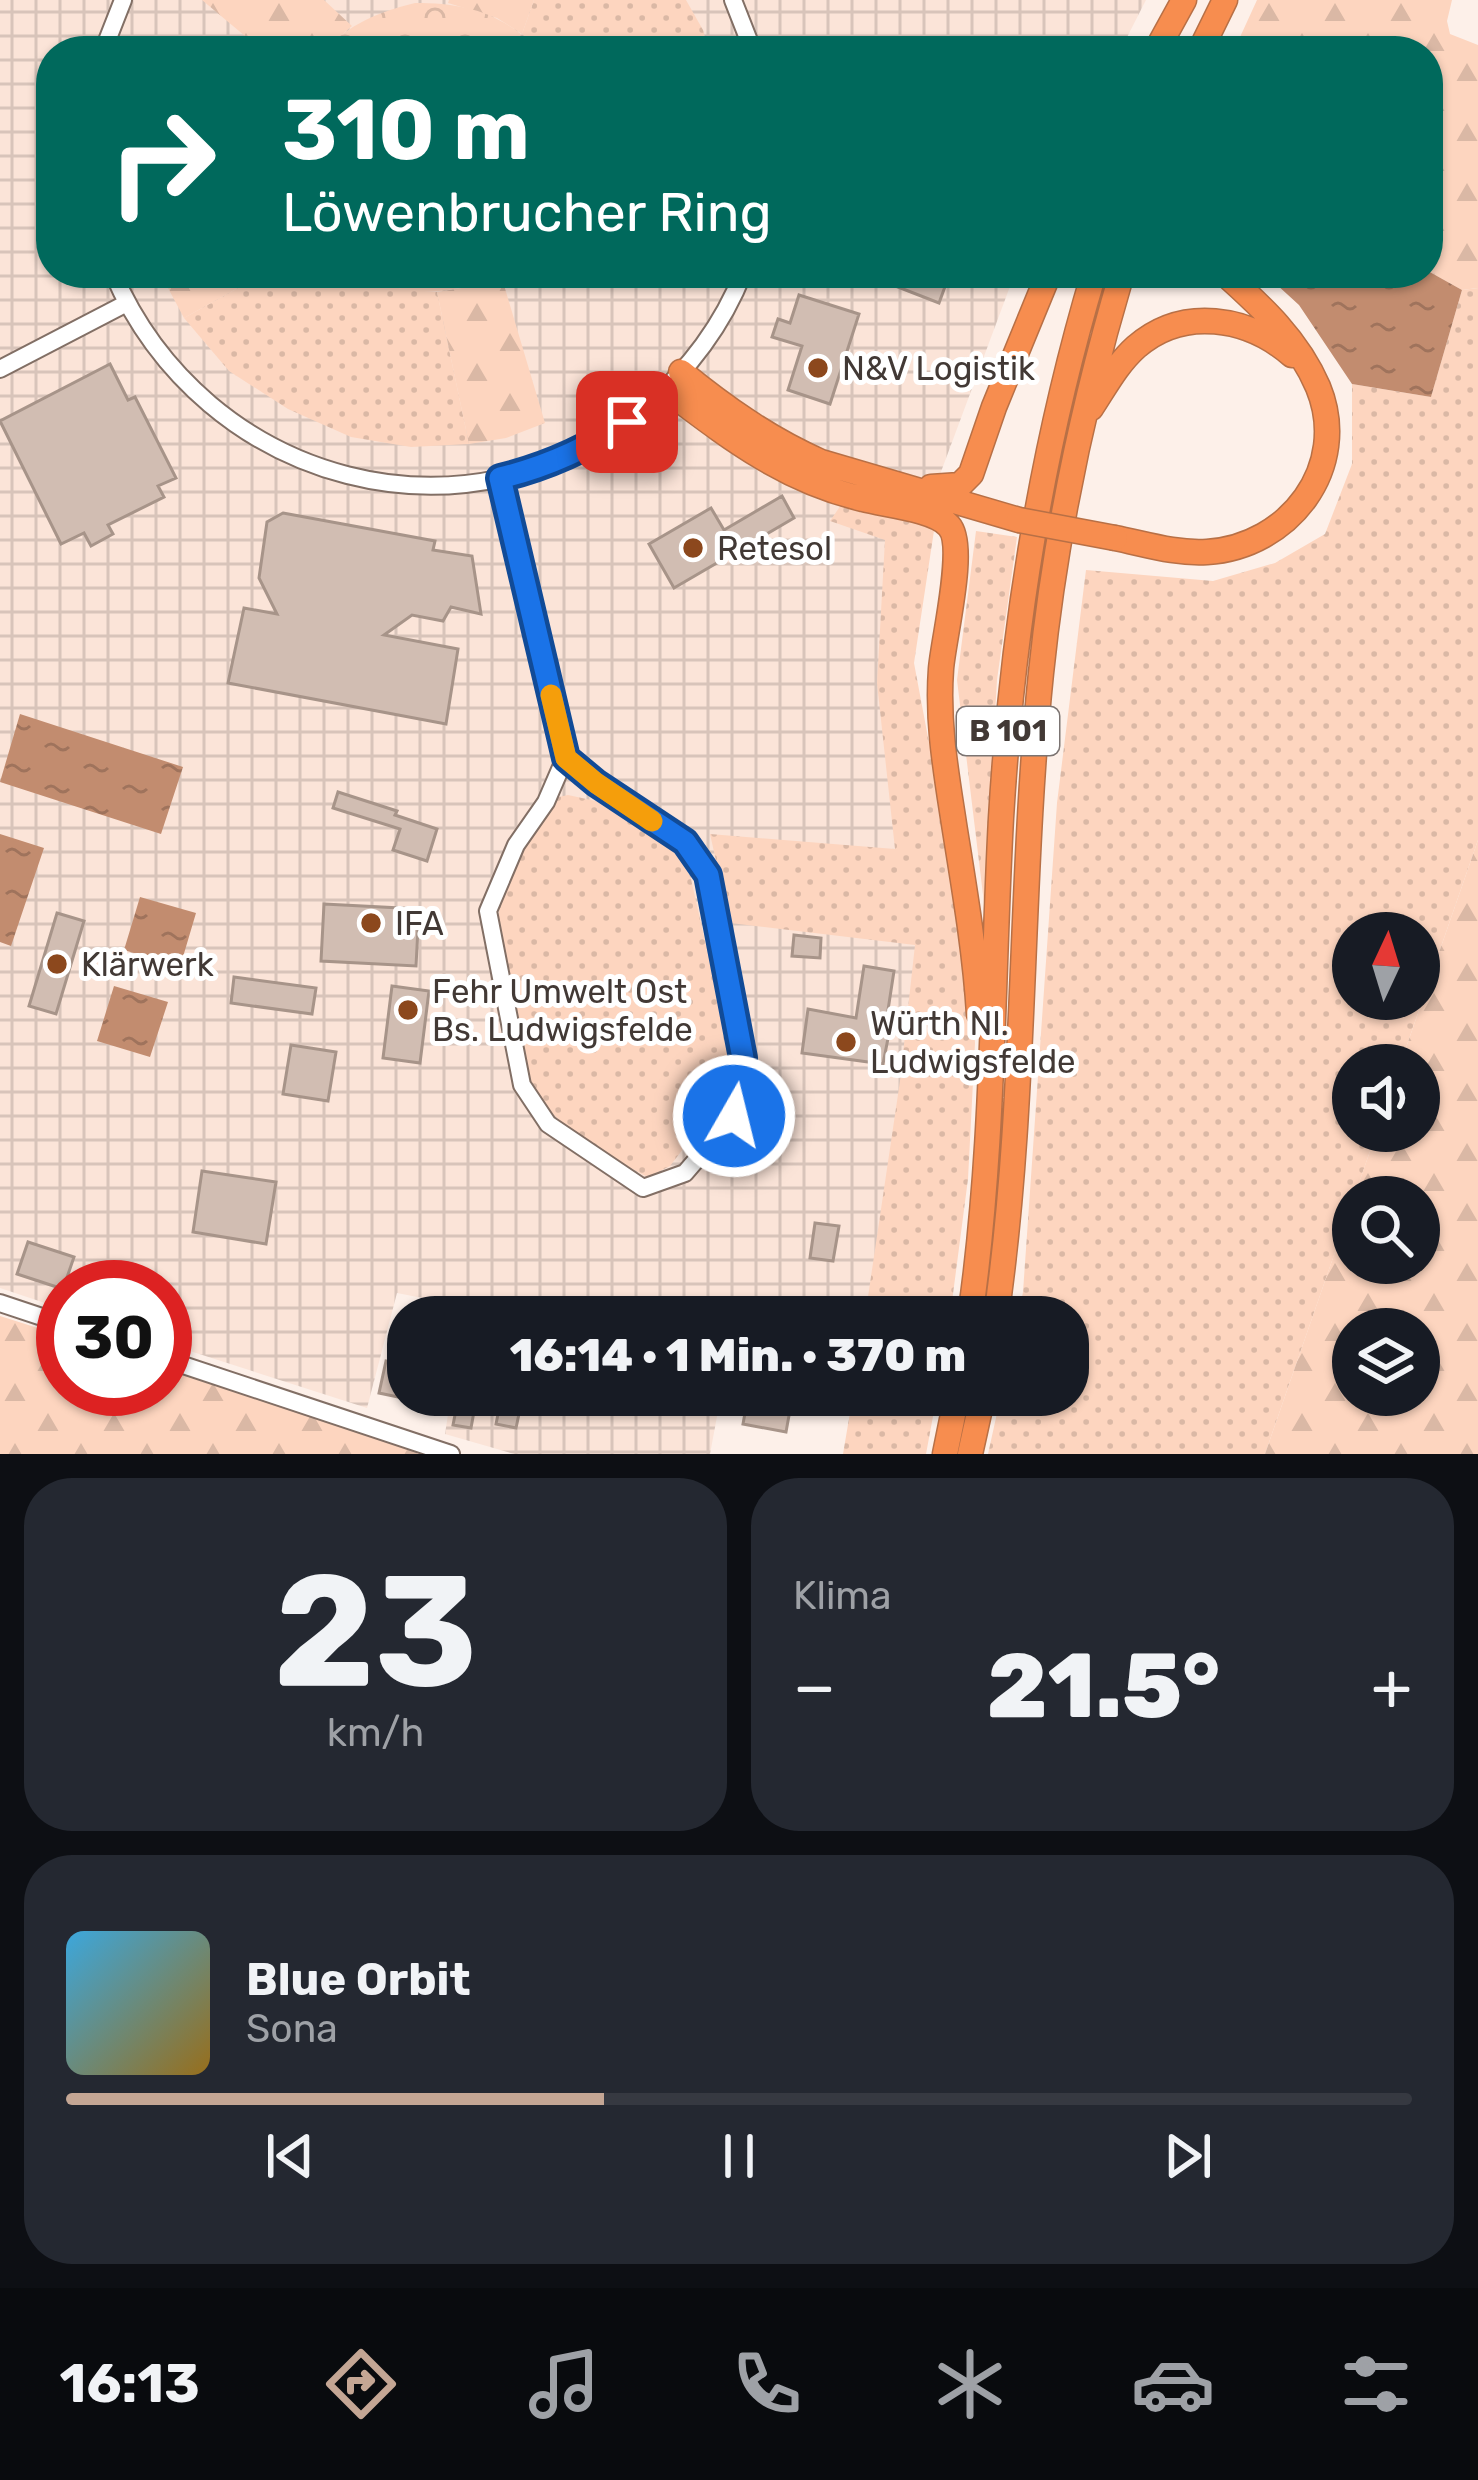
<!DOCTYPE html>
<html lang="de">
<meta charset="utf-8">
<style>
body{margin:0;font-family:Rubik,sans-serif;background:#242831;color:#f1f3f6;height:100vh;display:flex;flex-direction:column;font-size:45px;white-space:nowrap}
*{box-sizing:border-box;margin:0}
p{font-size:39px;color:#9ea1a6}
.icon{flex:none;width:66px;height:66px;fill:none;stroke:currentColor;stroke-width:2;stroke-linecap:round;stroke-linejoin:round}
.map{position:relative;height:1454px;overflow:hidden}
.drawer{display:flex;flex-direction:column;gap:24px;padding:24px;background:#0d0f14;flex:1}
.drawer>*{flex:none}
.hud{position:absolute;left:36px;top:36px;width:1407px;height:252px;border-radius:48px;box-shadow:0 3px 9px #0004;background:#00695c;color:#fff;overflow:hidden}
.needle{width:78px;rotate:4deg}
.buttons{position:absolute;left:1332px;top:912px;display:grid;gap:24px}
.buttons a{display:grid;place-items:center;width:108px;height:108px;border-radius:50%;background:#171b24;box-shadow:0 3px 9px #0004;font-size:60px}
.speed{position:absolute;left:36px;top:1260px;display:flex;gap:24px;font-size:60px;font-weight:700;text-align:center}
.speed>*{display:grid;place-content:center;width:156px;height:156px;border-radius:50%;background:#171b24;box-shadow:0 3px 9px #0004;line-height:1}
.speed .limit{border:18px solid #d22;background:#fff;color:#111}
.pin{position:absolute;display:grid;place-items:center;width:102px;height:102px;color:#fff;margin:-51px;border-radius:24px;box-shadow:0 6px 18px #0006}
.me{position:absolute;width:132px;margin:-66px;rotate:8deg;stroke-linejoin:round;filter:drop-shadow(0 0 9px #0008)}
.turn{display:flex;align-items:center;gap:42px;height:252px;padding:0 48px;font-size:54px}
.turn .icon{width:156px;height:156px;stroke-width:2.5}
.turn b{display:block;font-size:84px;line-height:102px}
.big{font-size:90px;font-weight:800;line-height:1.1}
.drawer .card{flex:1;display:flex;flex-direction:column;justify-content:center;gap:18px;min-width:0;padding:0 42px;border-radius:48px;background:#242831}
.drawer .dial{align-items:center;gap:0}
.dial b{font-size:156px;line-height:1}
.song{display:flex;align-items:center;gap:36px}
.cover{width:144px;height:144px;border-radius:18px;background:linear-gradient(135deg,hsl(200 70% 55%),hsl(40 70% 35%))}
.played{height:12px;border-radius:6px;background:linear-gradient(90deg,#c4a694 40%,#363941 40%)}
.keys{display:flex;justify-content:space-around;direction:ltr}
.heat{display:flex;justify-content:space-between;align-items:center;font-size:66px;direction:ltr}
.drawer .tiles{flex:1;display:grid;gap:24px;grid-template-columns:1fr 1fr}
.card:last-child{grid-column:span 2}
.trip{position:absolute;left:387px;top:1296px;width:702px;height:120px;border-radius:48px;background:#171b24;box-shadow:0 3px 9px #0004;font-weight:800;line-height:120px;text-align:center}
.tab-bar{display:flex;height:192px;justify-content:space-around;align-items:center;background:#090b0e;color:#9ea1a6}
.tab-bar .icon{width:84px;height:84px}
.tab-bar .selected{color:#c4a694}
.tab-bar b{font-size:54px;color:#f1f3f6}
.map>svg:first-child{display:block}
.industrial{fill:url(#industrial-grid)}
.grass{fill:url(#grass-dots);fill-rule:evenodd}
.forest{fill:url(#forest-firs);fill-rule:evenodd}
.park{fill:url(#park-crowns)}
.water{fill:url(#water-ripples)}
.building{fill:#d1bdb2;stroke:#a79489;stroke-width:3}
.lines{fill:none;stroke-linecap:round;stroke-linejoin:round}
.minor-casing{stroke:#826f65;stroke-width:20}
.highway-casing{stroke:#b87046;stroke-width:27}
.minor{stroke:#fff;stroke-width:16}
.highway{stroke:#f78d4f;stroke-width:24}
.highway-bridge-casing{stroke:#b87046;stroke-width:27;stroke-linecap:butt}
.highway-bridge{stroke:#f78d4f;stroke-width:24}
.route-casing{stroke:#114b97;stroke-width:30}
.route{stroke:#1a73e8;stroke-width:21}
.slow{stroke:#f59e0b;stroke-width:21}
.poi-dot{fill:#8c481d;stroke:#fff;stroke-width:4.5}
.labels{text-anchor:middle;stroke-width:10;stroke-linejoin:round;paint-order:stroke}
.shield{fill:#fff;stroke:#7b7472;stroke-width:3}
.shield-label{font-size:30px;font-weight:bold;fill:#423935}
.poi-label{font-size:33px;fill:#423935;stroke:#fff;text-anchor:start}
</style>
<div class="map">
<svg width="1478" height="1454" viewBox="0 0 1478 1454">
<defs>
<pattern id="industrial-grid" width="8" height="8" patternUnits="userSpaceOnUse" patternTransform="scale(3)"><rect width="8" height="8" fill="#fbe4d8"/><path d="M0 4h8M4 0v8" fill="none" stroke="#d8c4ba"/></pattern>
<pattern id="grass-dots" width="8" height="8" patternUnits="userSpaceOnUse" patternTransform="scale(3)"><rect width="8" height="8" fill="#fdd5bf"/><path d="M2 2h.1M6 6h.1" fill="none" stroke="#dab8a5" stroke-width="1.8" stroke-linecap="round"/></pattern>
<pattern id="forest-firs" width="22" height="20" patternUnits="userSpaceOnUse" patternTransform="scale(3)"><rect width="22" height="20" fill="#fdd5bf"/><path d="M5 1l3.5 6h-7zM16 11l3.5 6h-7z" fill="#dab8a5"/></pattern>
<pattern id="park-crowns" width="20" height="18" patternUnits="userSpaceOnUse" patternTransform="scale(3)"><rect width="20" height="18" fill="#fdd5bf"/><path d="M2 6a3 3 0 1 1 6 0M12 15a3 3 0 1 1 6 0" fill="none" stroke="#dab8a5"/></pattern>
<pattern id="water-ripples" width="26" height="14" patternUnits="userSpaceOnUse" patternTransform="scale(3)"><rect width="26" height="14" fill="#c28c6f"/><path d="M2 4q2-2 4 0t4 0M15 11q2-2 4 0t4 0" fill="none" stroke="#9f735c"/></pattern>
</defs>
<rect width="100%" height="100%" fill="#fdf0e9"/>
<path class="industrial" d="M 0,0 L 1146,0 L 1120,51 L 51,51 L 51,273 L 1015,273 L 929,504 L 904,657 L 942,865 L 927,1317 L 462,1317 L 463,1306 L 397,1293 L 367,1408 L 165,1343 L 165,1287 L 63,1287 L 63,1309 L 0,1288 Z
M 451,1395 L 721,1395 L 710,1454 L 514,1454 L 445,1434 Z"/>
<path class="grass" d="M 534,0 L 686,0 L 703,30 L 709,51 L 540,51 L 522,34 Z
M 265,273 L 361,273 L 401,289 L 437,292 L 469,444 L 411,447 L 351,437 L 288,409 L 229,371 L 184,318 Z
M 1478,288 L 1478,840 L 1400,1065 L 1353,1065 L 1353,1131 L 1377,1131 L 1265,1454 L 988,1454 L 1001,1395 L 1068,1395 L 1068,1317 L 1018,1317 L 1023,1292 L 1057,803 L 1086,570 L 1213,581 L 1275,563 L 1325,534 L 1352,464 L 1352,384 L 1431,397 L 1462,290 ZM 1353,933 L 1419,933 L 1419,999 L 1353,999 Z
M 841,505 L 935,524 L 914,663 L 962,918 L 971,981 L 975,1043 L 968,1179 L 950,1317 L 865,1317 L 900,1081 L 915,945 L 730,923 L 710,834 L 895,849 L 877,683 L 885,540 L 830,521 Z
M 976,531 L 1017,537 L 997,680 L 984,903 L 957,680 Z
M 568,795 L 605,803 L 677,848 L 691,879 L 731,1056 L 726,1093 L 670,1166 L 648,1177 C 617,1162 554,1123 536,1095 C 528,1082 497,927 499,912 C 502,891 542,807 559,797 C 562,796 565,796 568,795 Z
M 853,1395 L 937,1395 L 926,1454 L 843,1454 Z"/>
<path class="forest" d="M 202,0 L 324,0 L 352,26 L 323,51 L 263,51 Z
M 449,0 L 534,0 L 522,34 L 497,18 L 448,3 Z
M 1257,0 L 1452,0 L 1447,21 L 1450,34 L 1478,45 L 1478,288 L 1462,290 L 1428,271 L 1428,51 L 1243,51 L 1235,48 Z
M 160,273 L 265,273 L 184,318 Z
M 501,275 L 545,423 L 506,438 L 469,444 L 437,292 L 468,287 Z
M 1478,840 L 1478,1454 L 1265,1454 L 1353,1200 L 1353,1263 L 1419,1263 L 1419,1197 L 1354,1197 L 1377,1131 L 1419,1131 L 1419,1065 L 1400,1065 ZM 1419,1329 L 1419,1395 L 1353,1395 L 1353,1329 Z
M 0,1316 L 63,1336 L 63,1389 L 165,1389 L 165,1369 L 425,1454 L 0,1454 Z"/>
<path class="park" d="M 415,3 C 467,3 502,13 540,51 L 323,51 C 350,24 378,12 415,3 Z
M 361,273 L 503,273 C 459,294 405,301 361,273 Z"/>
<path class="water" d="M 1428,271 L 1462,290 L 1431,397 L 1352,384 L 1299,305 L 1264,273 Z
M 20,714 L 183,767 L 161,834 L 0,782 Z
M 0,834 L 44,848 L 11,946 L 0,942 Z
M 140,897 L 196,913 L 180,967 L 124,950 Z
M 114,986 L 168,1002 L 150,1057 L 97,1041 Z"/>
<path class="building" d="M 862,273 L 950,273 L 939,303 Z
M 799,295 L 859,314 L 830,404 L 788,390 L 802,346 L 772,337 L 778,319 L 790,323 Z
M 110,364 L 128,400 L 135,397 L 176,478 L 158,486 L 164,497 L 108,525 L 113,534 L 91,546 L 84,533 L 61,544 L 0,421 Z
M 782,496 L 794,518 L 674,588 L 649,544 L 711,508 L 724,530 Z
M 283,513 L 435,541 L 433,550 L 472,556 L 481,614 L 451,607 L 443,621 L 412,615 L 384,635 L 458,649 L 446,724 L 228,683 L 244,608 L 277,614 L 259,578 L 267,522 Z
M 338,792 L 397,811 L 395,815 L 437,829 L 427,861 L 393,850 L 400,829 L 333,808 Z
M 324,904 L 419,909 L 416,966 L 321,961 Z
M 57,913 L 84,921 L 56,1014 L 29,1006 Z
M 794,935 L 821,938 L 820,958 L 792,956 Z
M 864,966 L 894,971 L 886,1023 L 891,1023 L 883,1064 L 802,1053 L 808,1009 L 856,1018 Z
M 234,977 L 316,988 L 312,1014 L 231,1003 Z
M 392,986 L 429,991 L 420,1063 L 383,1058 Z
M 291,1045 L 336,1052 L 328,1101 L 283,1094 Z
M 202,1171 L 276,1182 L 266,1244 L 193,1232 Z
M 815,1223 L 839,1226 L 833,1261 L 810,1258 Z
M 28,1242 L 74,1257 L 63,1289 L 17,1274 Z
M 386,1361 L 405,1366 L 398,1397 L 379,1393 Z
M 459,1395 L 477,1395 L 471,1428 L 453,1425 Z
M 502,1395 L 523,1395 L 516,1428 L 496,1424 Z
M 747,1402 L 790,1410 L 786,1432 L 743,1424 Z"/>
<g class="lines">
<g class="minor-casing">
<path id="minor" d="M 733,0 L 753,51
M 103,51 L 123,0
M 113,273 C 204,484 469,557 647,405 C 689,370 723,324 743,273
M 0,369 L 127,303
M 500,478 L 565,758 L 546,802 L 516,845 L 488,911 L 522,1085 L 548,1124 L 643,1188 L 685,1173 L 734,1116 L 743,1058 L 708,875 L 684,842 L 596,783 L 565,758
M 0,1303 L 63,1324
M 165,1359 L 451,1454"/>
</g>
<g class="highway-casing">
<path id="highway" d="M 1156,51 L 1184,0
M 1200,51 L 1225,0
M 681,372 C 725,408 769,439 821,462 L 1019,520
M 665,389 C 729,437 783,480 863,499 C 885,505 934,509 949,526 C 967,546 943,640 941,669 C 937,722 946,772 954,824 C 964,887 975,950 979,1014
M 1091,408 C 1105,387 1117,364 1136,347 C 1183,306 1248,317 1292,355
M 931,487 L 960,485 L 971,474 L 994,407 L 1049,273
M 1115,538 C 1145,544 1176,554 1207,552 C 1289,547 1351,467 1318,387 C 1298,340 1262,307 1224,273
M 970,1317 C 994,1152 992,984 1001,818 C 1012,634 1041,450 1094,273
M 996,1317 C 1027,1104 1019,887 1041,673 C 1055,537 1083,404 1122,273
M 945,1454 L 957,1395
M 970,1454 L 983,1395"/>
</g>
<use href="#minor" class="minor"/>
<use href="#highway" class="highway"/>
<g class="highway-bridge-casing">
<path id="highway-bridge" d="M 1019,520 L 1115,538"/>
</g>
<use href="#highway-bridge" class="highway-bridge"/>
</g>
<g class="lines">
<g class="route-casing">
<path id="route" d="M 627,422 C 588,448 546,467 500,478 L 566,758 L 596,783 L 685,842 L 708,875 L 743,1058 L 734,1116"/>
</g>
<use href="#route" class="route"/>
<path class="slow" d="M 551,695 L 566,758 L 596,783 L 652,821"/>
</g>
<g class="poi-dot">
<circle cx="818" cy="368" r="12"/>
<circle cx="693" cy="548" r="12"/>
<circle cx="371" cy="923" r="12"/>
<circle cx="57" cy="964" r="12"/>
<circle cx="408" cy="1010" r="12"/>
<circle cx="846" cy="1042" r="12"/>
</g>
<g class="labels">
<rect class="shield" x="957" y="707" width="102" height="48" rx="9"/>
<g class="shield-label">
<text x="1008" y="741">B 101</text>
</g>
<g class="poi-label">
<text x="842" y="380">N&amp;V Logistik</text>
<text x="717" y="560">Retesol</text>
<text x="395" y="935">IFA</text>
<text x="81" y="976">Klärwerk</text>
<text x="432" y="1003">Fehr Umwelt Ost<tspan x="432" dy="38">Bs. Ludwigsfelde</tspan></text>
<text x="870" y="1035">Würth Nl.<tspan x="870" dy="38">Ludwigsfelde</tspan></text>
</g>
</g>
</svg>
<div class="buttons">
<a><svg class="needle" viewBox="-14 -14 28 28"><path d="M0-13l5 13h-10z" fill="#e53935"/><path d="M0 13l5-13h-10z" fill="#9ea1a6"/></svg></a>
<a><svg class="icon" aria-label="sound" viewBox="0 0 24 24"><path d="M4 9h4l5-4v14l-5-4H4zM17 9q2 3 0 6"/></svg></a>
<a><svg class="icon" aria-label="search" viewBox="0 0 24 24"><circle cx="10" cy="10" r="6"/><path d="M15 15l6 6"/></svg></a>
<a><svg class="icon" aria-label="layers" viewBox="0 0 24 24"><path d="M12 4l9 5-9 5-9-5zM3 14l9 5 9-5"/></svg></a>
</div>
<div class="speed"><div class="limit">30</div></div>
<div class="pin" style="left:627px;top:422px;background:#d93025"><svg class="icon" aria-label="arrive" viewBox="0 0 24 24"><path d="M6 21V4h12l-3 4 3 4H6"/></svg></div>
<svg class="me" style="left:734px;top:1116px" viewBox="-20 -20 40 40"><circle r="17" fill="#1a73e8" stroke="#fff" stroke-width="3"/><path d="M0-11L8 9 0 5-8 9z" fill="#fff"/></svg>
<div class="trip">16:14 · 1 Min. · 370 m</div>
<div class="hud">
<div class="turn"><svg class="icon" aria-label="right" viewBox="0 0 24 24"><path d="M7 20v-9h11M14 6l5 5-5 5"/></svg><div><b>310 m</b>Löwenbrucher Ring</div></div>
</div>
</div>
<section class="drawer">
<div class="tiles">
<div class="card dial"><b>23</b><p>km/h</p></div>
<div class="card"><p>Klima</p>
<div class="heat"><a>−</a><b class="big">21.5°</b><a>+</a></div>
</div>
<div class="card">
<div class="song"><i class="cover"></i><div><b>Blue Orbit</b><p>Sona</p></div></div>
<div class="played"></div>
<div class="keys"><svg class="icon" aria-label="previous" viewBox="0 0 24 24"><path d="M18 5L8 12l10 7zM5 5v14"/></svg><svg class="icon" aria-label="pause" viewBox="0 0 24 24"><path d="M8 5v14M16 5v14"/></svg><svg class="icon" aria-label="next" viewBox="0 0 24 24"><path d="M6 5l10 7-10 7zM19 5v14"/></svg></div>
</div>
</div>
</section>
<nav class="tab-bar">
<b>16:13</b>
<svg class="icon selected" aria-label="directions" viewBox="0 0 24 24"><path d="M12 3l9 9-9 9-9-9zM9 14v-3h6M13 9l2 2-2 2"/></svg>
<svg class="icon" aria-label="music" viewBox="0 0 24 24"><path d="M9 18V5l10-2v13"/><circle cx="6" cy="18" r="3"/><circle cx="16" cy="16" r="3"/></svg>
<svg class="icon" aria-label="phone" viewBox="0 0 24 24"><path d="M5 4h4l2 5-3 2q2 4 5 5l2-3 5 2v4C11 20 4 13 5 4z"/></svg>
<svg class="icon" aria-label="climate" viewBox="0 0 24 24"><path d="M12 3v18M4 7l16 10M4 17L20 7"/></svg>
<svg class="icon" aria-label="car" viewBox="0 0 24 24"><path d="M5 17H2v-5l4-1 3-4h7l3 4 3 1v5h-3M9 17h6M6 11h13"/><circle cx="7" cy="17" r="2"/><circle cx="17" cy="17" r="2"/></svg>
<svg class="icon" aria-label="filters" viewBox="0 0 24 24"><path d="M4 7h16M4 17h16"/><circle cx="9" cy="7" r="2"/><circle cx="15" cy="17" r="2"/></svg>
</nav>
